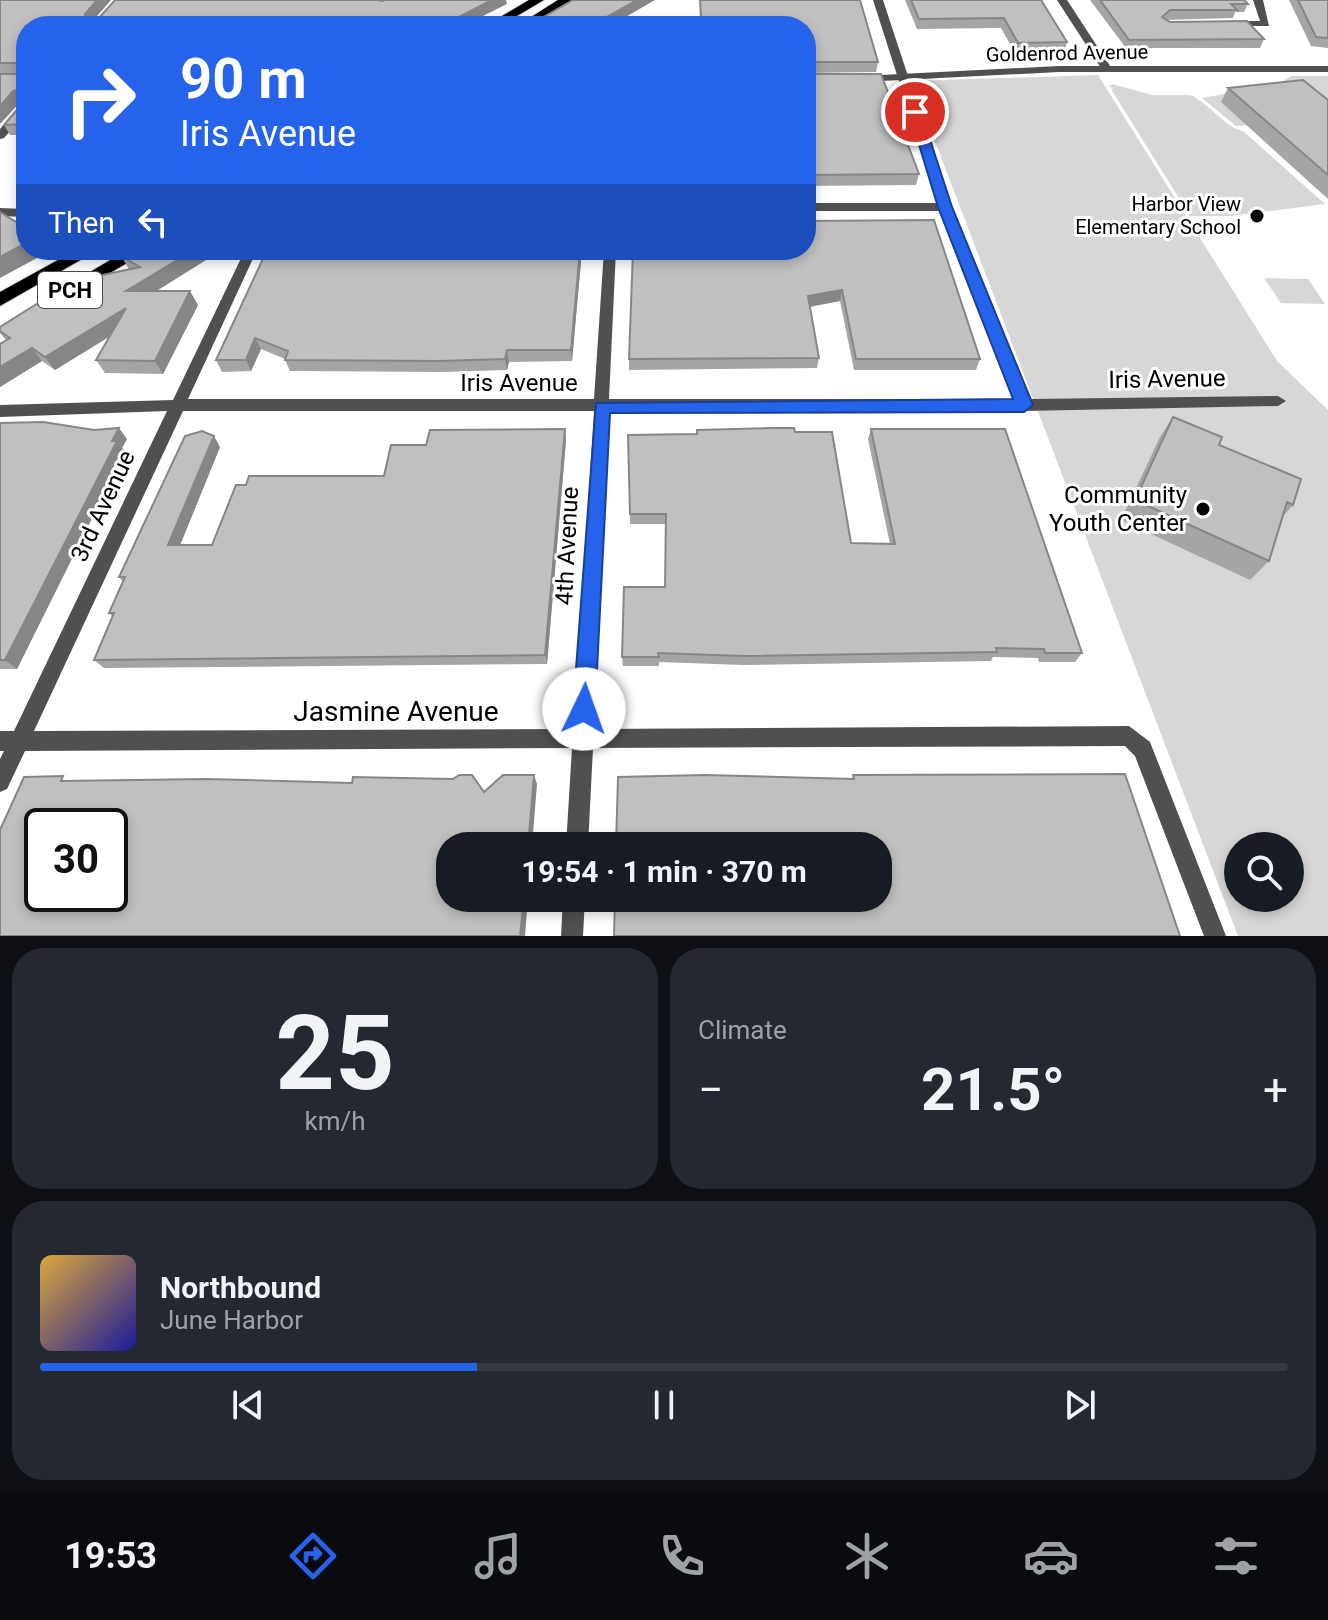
<!DOCTYPE html>
<meta charset="utf-8">
<style>
body{margin:0;font-family:Roboto,sans-serif;background:#242831;color:#f1f3f6;height:100vh;display:flex;flex-direction:column;font-size:30px;white-space:nowrap}
*{box-sizing:border-box;margin:0}
p{font-size:26px;color:#9ea1a6}
.icon{flex:none;width:44px;height:44px;fill:none;stroke:currentColor;stroke-width:2;stroke-linecap:round;stroke-linejoin:round}
.map{position:relative;height:936px;overflow:hidden}
.details{display:flex;flex-direction:column;gap:12px;padding:12px;background:#0d0f14;flex:1}
.details>*{flex:none}
.top-card{position:absolute;left:16px;top:16px;width:800px;height:244px;border-radius:32px;box-shadow:0 4px 12px #0003;background:#2563eb;color:#fff;overflow:hidden}
.tools{position:absolute;left:1224px;top:832px;display:grid;gap:16px}
.tools a{display:grid;place-items:center;width:80px;height:80px;border-radius:50%;background:#171b24;box-shadow:0 4px 12px #0003;font-size:40px}
.speed{position:absolute;left:24px;top:808px;display:flex;gap:16px;font-size:40px;font-weight:700;text-align:center}
.speed>*{display:grid;place-content:center;width:104px;height:104px;border-radius:50%;background:#171b24;box-shadow:0 4px 12px #0003;line-height:1}
.speed .limit{border:4px solid #111;border-radius:12px;background:#fff;color:#111}
.pin{position:absolute;display:grid;place-items:center;width:68px;height:68px;color:#fff;margin:-34px;border:4px solid #fff;border-radius:50%;box-shadow:0 2px 8px #0007}
.me{position:absolute;width:88px;margin:-44px;rotate:3deg;stroke-linejoin:round;filter:drop-shadow(0 0 6px #0008)}
.turn{display:flex;align-items:center;gap:28px;height:168px;padding:0 32px;font-size:36px}
.turn .icon{width:104px;height:104px;stroke-width:2.5}
.turn b{display:block;font-size:56px;line-height:68px}
.then{display:flex;align-items:center;height:76px;padding:0 32px;background:#0003;gap:16px;font-size:30px}
.big{font-size:60px;font-weight:700;line-height:1.1}
.details .card{flex:1;display:flex;flex-direction:column;justify-content:center;gap:12px;min-width:0;padding:0 28px;border-radius:32px;background:#242831}
.details .dial{align-items:center;gap:0}
.dial b{font-size:104px;line-height:1}
.song{display:flex;align-items:center;gap:24px}
.cover{width:96px;height:96px;border-radius:12px;background:linear-gradient(135deg,hsl(40 70% 55%),hsl(240 70% 35%))}
.played{height:8px;border-radius:4px;background:linear-gradient(90deg,#2563eb 35%,#363941 35%)}
.keys{display:flex;justify-content:space-around;direction:ltr}
.heat{display:flex;justify-content:space-between;align-items:center;font-size:44px;direction:ltr}
.details .tiles{flex:1;display:grid;gap:12px;grid-template-columns:1fr 1fr}
.card:last-child{grid-column:span 2}
.trip{position:absolute;left:436px;top:832px;width:456px;height:80px;border-radius:32px;background:#171b24;box-shadow:0 4px 12px #0003;font-weight:700;line-height:80px;text-align:center}
.tab-bar{display:flex;height:128px;justify-content:space-around;align-items:center;background:#090b0e;color:#9ea1a6}
.tab-bar .icon{width:56px;height:56px}
.tab-bar .selected{color:#2563eb}
.tab-bar b{font-size:36px;color:#f1f3f6}
.map>svg:first-child{display:block}
.green{fill:#d7d7d7;fill-rule:evenodd}
.lines{fill:none;stroke-linecap:round;stroke-linejoin:round}
.trunk-casing{stroke:#dbdbdb;stroke-width:2}
.minor{fill:#505050;fill-rule:evenodd}
.tertiary{fill:#505050;fill-rule:evenodd}
.trunk{fill:#000;fill-rule:evenodd}
.wall{fill:#a5a5a5}
.shaded-wall{fill:#868686}
.building{fill:#c0c0c0;stroke:#868686;stroke-width:2;fill-rule:evenodd}
.route{fill:#2563eb;stroke:#184099;stroke-width:2}
.poi-dot{fill:#000;stroke:#fff;stroke-width:3}
.labels{text-anchor:middle;stroke-width:6;stroke-linejoin:round;paint-order:stroke}
.far-street-label{font-size:20px;fill:#000;stroke:#fff}
.far-poi-label{font-size:20px;fill:#000;stroke:#fff;text-anchor:end}
.shield{fill:#fff;stroke:#4c4c4c;stroke-width:2}
.shield-label{font-size:22px;font-weight:bold;fill:#000}
.street-label{font-size:24px;fill:#000;stroke:#fff}
.poi-label{font-size:24px;fill:#000;stroke:#fff;text-anchor:end}
.near-street-label{font-size:28px;fill:#000;stroke:#fff}
</style>
<div class="map">
<svg width="1328" height="936" viewBox="0 0 1328 936">
<rect width="100%" height="100%" fill="#fff"/>
<path class="green" d="M 1098,75 L 1277,361 L 1328,410 L 1328,936 L 1238,936 L 912,81 ZM 1238,846 L 1290,846 L 1290,898 L 1238,898 Z
M 1291,76 L 1328,76 L 1328,119 L 1236,126 L 1202,98 L 1279,84 Z
M 1112,84 L 1152,95 L 1190,95 C 1210,104 1224,127 1243,131 L 1325,204 L 1229,216 L 1190,216 L 1111,89 L 1114,88 L 1109,87 Z
M 1264,278 L 1308,279 L 1325,304 L 1281,303 Z"/>
<g class="lines">
<g class="trunk-casing">
<path id="trunk" d="M 529,0 L 544,0 L 500,26 L 485,26 Z
M 558,0 L 573,0 L 532,26 L 517,26 Z
M 76,250 L 98,250 L 0,306 L 0,292 Z
M 127,250 L 149,250 L 73,295 L 67,297 L 58,291 Z"/>
</g>
<path class="minor" d="M 873,0 L 883,0 L 951,207 L 1029,399 L 1278,396 L 1286,401 L 1278,406 L 1024,411 L 609,411 L 593,729 L 1129,726 L 1150,742 L 1226,936 L 1204,936 L 1135,756 L 1125,746 L 593,748 L 588,846 L 566,846 L 572,748 L 25,751 L 7,789 L 0,792 L 0,759 L 4,751 L 0,751 L 0,731 L 14,731 L 167,411 L 0,417 L 0,405 L 173,400 L 245,250 L 257,250 L 188,399 L 594,399 L 604,250 L 616,250 L 609,399 L 1014,399 L 940,211 L 806,211 L 806,203 L 938,203 ZM 183,411 L 594,411 L 574,729 L 34,731 Z
M 1057,0 L 1067,0 L 1112,69 L 1111,71 L 1103,71 Z
M 1253,0 L 1263,0 L 1269,26 L 1226,26 L 1224,24 L 1229,21 L 1260,21 Z
M 26,103 L 26,113 L 4,138 L 0,139 L 0,129 L 22,104 Z
M 0,208 L 26,209 L 26,217 L 0,216 Z
M 563,898 L 585,898 L 583,936 L 561,936 Z"/>
<path class="tertiary" d="M 1059,66 L 1328,66 L 1328,72 L 1059,72 L 862,82 L 857,79 L 862,76 Z"/>
<use href="#trunk" class="trunk"/>
</g>
<path class="wall" d="M 0,0 L 111,0 L 95,18 L 382,1 L 507,4 L 26,26 L 26,135 L 10,135 L 4,125 L 22,104 L 22,101 L 20,102 L 0,124 L 0,74 L 22,73 L 0,73 Z
M 700,0 L 860,0 L 878,62 L 876,72 L 806,73 L 919,174 L 916,185 L 806,186 L 806,26 L 623,18 L 701,18 Z
M 905,0 L 1041,0 L 1067,42 L 1064,53 L 1015,53 L 1001,28 L 917,29 Z
M 1090,0 L 1244,0 L 1248,4 L 1244,12 L 1235,12 L 1233,18 L 1165,20 L 1170,22 L 1264,39 L 1260,48 L 1126,48 Z
M 1289,0 L 1328,0 L 1328,48 L 1311,46 Z
M 1228,88 L 1328,100 L 1328,199 L 1221,102 Z
M 131,250 L 222,250 L 156,291 L 198,305 L 163,374 L 105,373 L 96,360 L 109,337 L 55,370 L 42,361 L 0,387 L 0,344 L 6,340 L 0,333 L 0,327 L 129,269 L 121,256 Z
M 267,250 L 582,250 L 572,361 L 509,362 L 507,370 L 442,372 L 290,371 L 285,360 L 285,359 L 261,349 L 251,371 L 222,372 L 216,360 Z
M 806,250 L 980,359 L 976,370 L 854,370 L 840,301 L 810,307 L 819,358 L 817,368 L 629,370 L 629,359 Z
M 1173,417 L 1219,445 L 1293,505 L 1284,515 L 1269,561 L 1250,580 L 1121,520 L 1160,437 Z
M 0,423 L 127,439 L 122,448 L 125,452 L 17,669 L 0,669 Z
M 871,429 L 1082,653 L 1075,662 L 1039,662 L 1038,658 L 993,657 L 991,661 L 743,665 L 659,662 L 659,666 L 623,666 L 622,657 L 665,587 L 665,524 L 630,524 L 628,435 L 795,432 L 851,543 L 890,544 L 868,439 Z
M 566,440 L 547,664 L 104,668 L 94,660 L 113,617 L 109,613 L 123,582 L 119,577 L 220,447 L 180,545 L 212,545 L 384,476 L 426,445 Z"/>
<path class="shaded-wall" d="M 97,0 L 111,0 L 90,24 L 85,18 L 85,14 Z
M 492,0 L 506,0 L 507,4 L 463,26 L 441,26 Z
M 637,0 L 655,0 L 610,26 L 605,18 Z
M 19,89 L 25,100 L 20,102 L 0,124 L 0,106 L 13,91 Z
M 26,243 L 26,250 L 49,250 L 50,251 L 0,278 L 0,257 Z
M 194,250 L 222,250 L 134,305 L 126,291 Z
M 580,250 L 582,250 L 572,361 L 571,350 Z
M 842,290 L 840,301 L 806,307 L 808,296 Z
M 190,291 L 198,305 L 163,374 L 155,361 Z
M 126,308 L 134,321 L 55,370 L 45,357 Z
M 255,338 L 261,349 L 251,371 L 246,360 Z
M 32,348 L 42,361 L 0,387 L 0,367 Z
M 507,350 L 509,362 L 507,370 L 505,359 Z
M 119,428 L 127,439 L 122,448 L 125,452 L 17,669 L 5,660 Z
M 565,429 L 566,440 L 547,664 L 545,655 Z
M 214,436 L 220,447 L 176,555 L 168,545 Z
M 534,775 L 537,784 L 532,846 L 528,846 Z
M 524,898 L 528,898 L 525,936 L 520,936 Z"/>
<path class="building" d="M 0,0 L 97,0 L 85,14 L 85,18 L 99,18 L 115,0 L 378,0 L 382,1 L 385,0 L 492,0 L 441,26 L 26,26 L 26,124 L 4,125 L 22,104 L 23,92 L 19,89 L 13,91 L 0,106 L 0,74 L 22,74 L 20,63 L 0,63 Z
M 573,0 L 637,0 L 605,18 L 701,18 L 700,0 L 860,0 L 878,62 L 807,62 L 806,66 L 806,26 L 621,26 L 621,22 L 614,26 L 528,26 Z
M 911,0 L 1041,0 L 1067,42 L 1018,43 L 1004,18 L 919,19 Z
M 1100,0 L 1244,0 L 1248,4 L 1231,4 L 1237,10 L 1170,10 L 1162,17 L 1170,22 L 1247,21 L 1264,39 L 1129,40 Z
M 1298,0 L 1328,0 L 1328,38 L 1316,37 Z
M 806,73 L 807,74 L 881,74 L 919,174 L 806,175 Z
M 1303,80 L 1328,100 L 1328,175 L 1228,88 Z
M 0,212 L 26,228 L 26,243 L 0,257 Z
M 934,220 L 980,359 L 856,359 L 842,290 L 808,296 L 819,358 L 629,359 L 633,250 L 806,250 L 806,221 Z
M 131,250 L 194,250 L 126,291 L 190,291 L 155,361 L 96,360 L 126,308 L 45,357 L 32,348 L 0,367 L 0,344 L 10,338 L 0,331 L 0,327 L 64,287 L 79,280 L 140,267 L 121,256 Z
M 267,250 L 580,250 L 571,350 L 507,350 L 505,359 L 439,361 L 285,360 L 288,351 L 255,338 L 246,360 L 216,360 Z
M 1173,417 L 1222,437 L 1219,445 L 1301,479 L 1293,505 L 1287,502 L 1269,561 L 1135,500 Z
M 43,422 L 94,430 L 119,428 L 112,441 L 117,441 L 5,660 L 0,660 L 0,423 Z
M 772,428 L 794,428 L 795,432 L 832,432 L 851,543 L 895,544 L 871,429 L 1005,429 L 1082,653 L 1045,653 L 1044,649 L 996,648 L 997,652 L 744,656 L 658,653 L 659,657 L 622,657 L 624,587 L 665,587 L 666,514 L 630,514 L 628,435 L 697,434 L 697,430 Z
M 565,429 L 545,655 L 94,660 L 114,613 L 109,613 L 125,577 L 119,577 L 185,436 L 202,431 L 214,436 L 168,545 L 212,545 L 236,485 L 246,485 L 249,476 L 384,476 L 391,445 L 426,445 L 430,430 Z
M 1125,774 L 1180,936 L 614,936 L 615,898 L 878,898 L 878,846 L 616,846 L 618,777 L 705,775 L 854,779 L 853,775 Z
M 459,775 L 472,775 L 484,792 L 503,775 L 534,775 L 528,846 L 450,846 L 450,898 L 524,898 L 520,936 L 0,936 L 0,830 L 24,777 L 63,776 L 61,781 L 206,779 L 352,783 L 353,777 L 453,779 ZM 42,826 L 110,826 L 110,894 L 42,894 Z"/>
<path class="route" d="M 915,108 L 921,112 L 952,207 L 1033,405 L 1024,412 L 610,413 L 595,709 L 592,717 L 584,720 L 576,717 L 573,709 L 596,403 L 1013,399 L 938,207 L 909,112 Z"/>
<g class="poi-dot">
<circle cx="1257" cy="216" r="8"/>
<circle cx="1203" cy="509" r="8"/>
</g>
<g class="labels">
<g class="far-street-label">
<text transform="translate(1067 53) rotate(-1)" y="7">Goldenrod Avenue</text>
</g>
<g class="far-poi-label">
<text x="1241" y="211">Harbor View<tspan x="1241" dy="23">Elementary School</tspan></text>
</g>
<rect class="shield" x="38" y="272" width="64" height="36" rx="6"/>
<g class="shield-label">
<text x="70" y="298">PCH</text>
</g>
<g class="street-label">
<text transform="translate(1167 379) rotate(-1)" y="8">Iris Avenue</text>
<text x="519" y="391">Iris Avenue</text>
<text transform="translate(103 506) rotate(-65)" y="8">3rd Avenue</text>
<text transform="translate(567 546) rotate(-87)" y="8">4th Avenue</text>
</g>
<g class="poi-label">
<text x="1187" y="503">Community<tspan x="1187" dy="28">Youth Center</tspan></text>
</g>
<g class="near-street-label">
<text x="396" y="721">Jasmine Avenue</text>
</g>
</g>
</svg>
<div class="tools">
<a><svg class="icon" aria-label="search" viewBox="0 0 24 24"><circle cx="10" cy="10" r="6"/><path d="M15 15l6 6"/></svg></a>
</div>
<div class="speed"><div class="limit">30</div></div>
<div class="pin" style="left:915px;top:112px;background:#d93025"><svg class="icon" aria-label="arrive" viewBox="0 0 24 24"><path d="M6 21V4h12l-3 4 3 4H6"/></svg></div>
<svg class="me" style="left:584px;top:709px" viewBox="-20 -20 40 40"><circle r="19" fill="#fff"/><path d="M0-13L10 11 0 6-10 11z" fill="#2563eb"/></svg>
<div class="trip">19:54 · 1 min · 370 m</div>
<div class="top-card">
<div class="turn"><svg class="icon" aria-label="right" viewBox="0 0 24 24"><path d="M7 20v-9h11M14 6l5 5-5 5"/></svg><div><b>90 m</b>Iris Avenue</div></div>
<div class="then">Then<svg class="icon" aria-label="left" viewBox="0 0 24 24"><path d="M17 20v-9H6M10 6l-5 5 5 5"/></svg></div>
</div>
</div>
<section class="details">
<div class="tiles">
<div class="card dial"><b>25</b><p>km/h</p></div>
<div class="card"><p>Climate</p>
<div class="heat"><a>−</a><b class="big">21.5°</b><a>+</a></div>
</div>
<div class="card">
<div class="song"><i class="cover"></i><div><b>Northbound</b><p>June Harbor</p></div></div>
<div class="played"></div>
<div class="keys"><svg class="icon" aria-label="previous" viewBox="0 0 24 24"><path d="M18 5L8 12l10 7zM5 5v14"/></svg><svg class="icon" aria-label="pause" viewBox="0 0 24 24"><path d="M8 5v14M16 5v14"/></svg><svg class="icon" aria-label="next" viewBox="0 0 24 24"><path d="M6 5l10 7-10 7zM19 5v14"/></svg></div>
</div>
</div>
</section>
<nav class="tab-bar">
<b>19:53</b>
<svg class="icon selected" aria-label="directions" viewBox="0 0 24 24"><path d="M12 3l9 9-9 9-9-9zM9 14v-3h6M13 9l2 2-2 2"/></svg>
<svg class="icon" aria-label="music" viewBox="0 0 24 24"><path d="M9 18V5l10-2v13"/><circle cx="6" cy="18" r="3"/><circle cx="16" cy="16" r="3"/></svg>
<svg class="icon" aria-label="phone" viewBox="0 0 24 24"><path d="M5 4h4l2 5-3 2q2 4 5 5l2-3 5 2v4C11 20 4 13 5 4z"/></svg>
<svg class="icon" aria-label="climate" viewBox="0 0 24 24"><path d="M12 3v18M4 7l16 10M4 17L20 7"/></svg>
<svg class="icon" aria-label="car" viewBox="0 0 24 24"><path d="M5 17H2v-5l4-1 3-4h7l3 4 3 1v5h-3M9 17h6M6 11h13"/><circle cx="7" cy="17" r="2"/><circle cx="17" cy="17" r="2"/></svg>
<svg class="icon" aria-label="filters" viewBox="0 0 24 24"><path d="M4 7h16M4 17h16"/><circle cx="9" cy="7" r="2"/><circle cx="15" cy="17" r="2"/></svg>
</nav>
